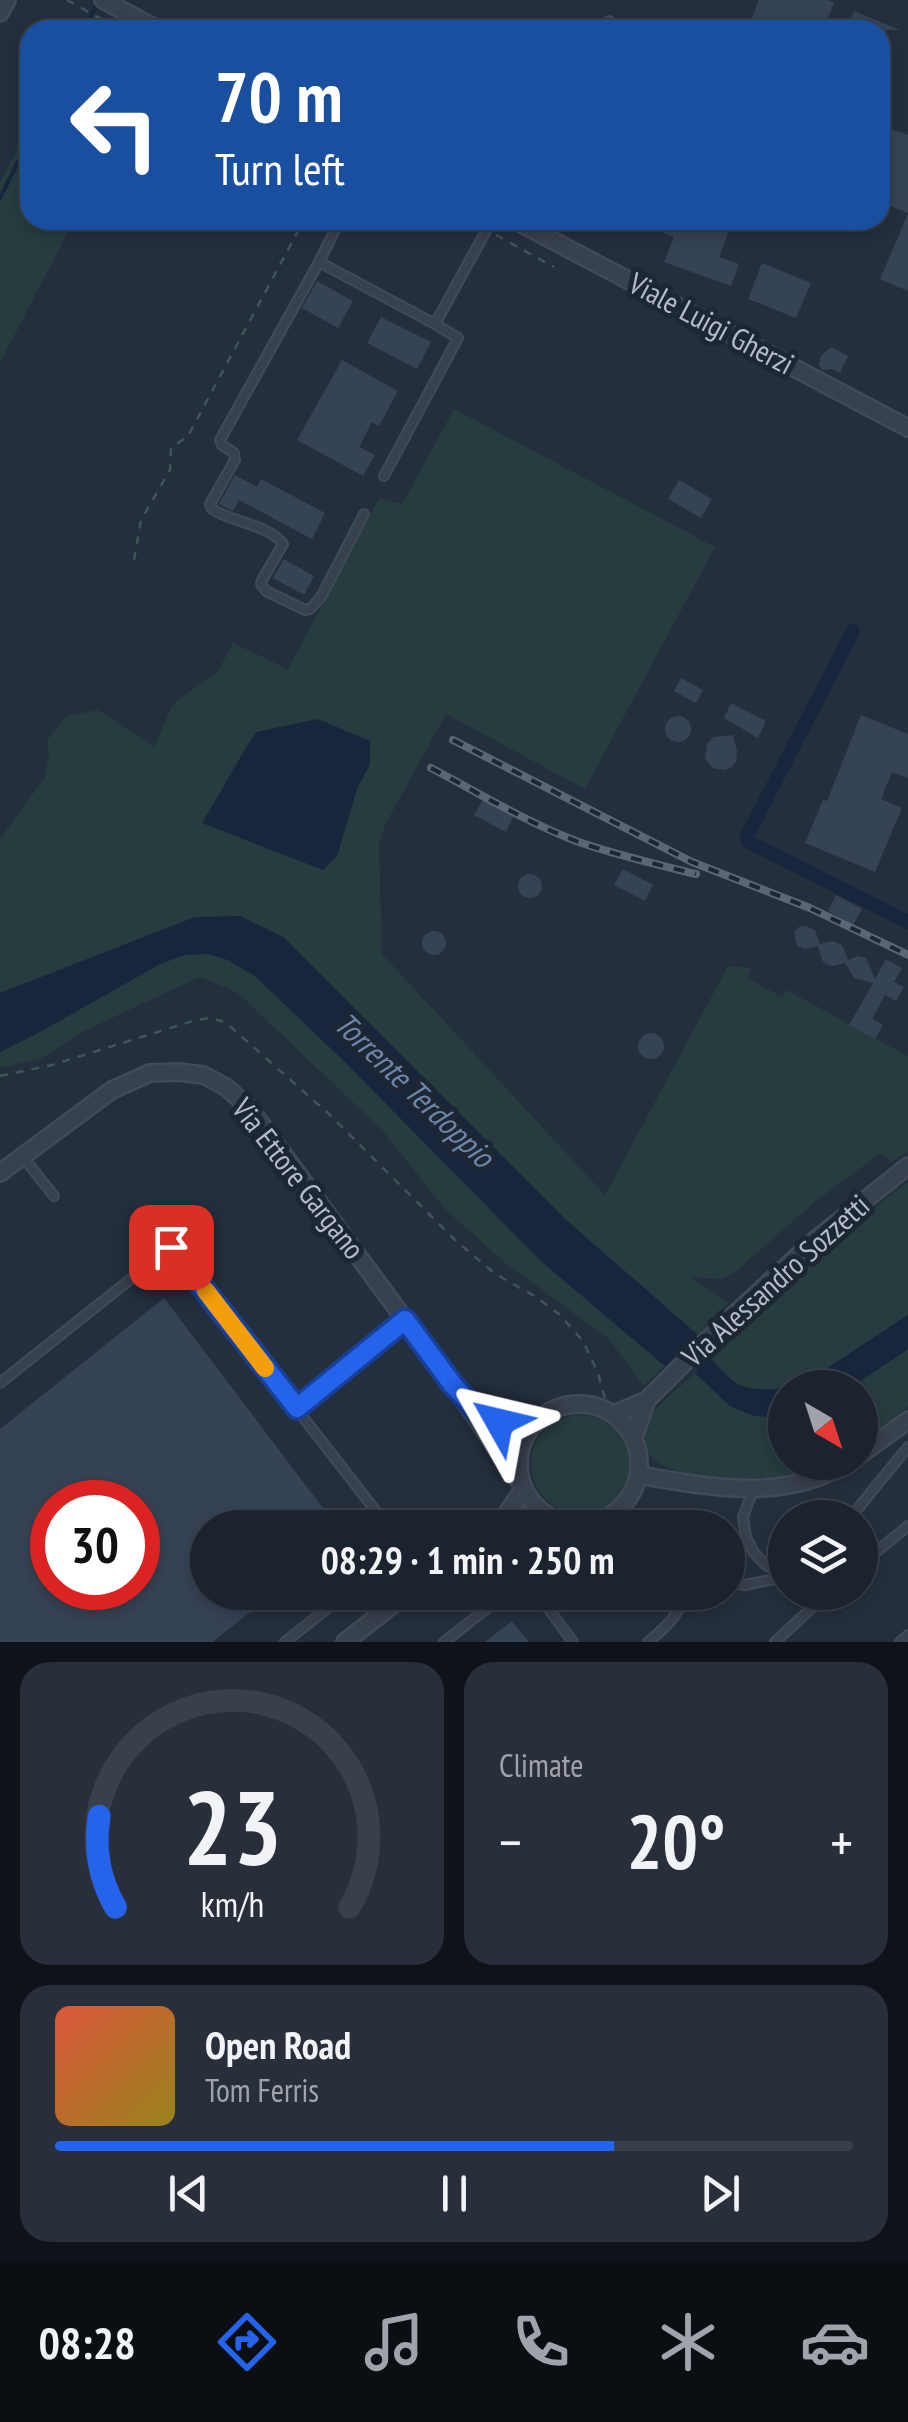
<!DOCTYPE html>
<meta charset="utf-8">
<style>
body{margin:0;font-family:"PT Sans Narrow",sans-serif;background:#282f3a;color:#f1f3f6;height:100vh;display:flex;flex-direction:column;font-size:38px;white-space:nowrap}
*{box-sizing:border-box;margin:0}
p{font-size:32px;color:#a0a4aa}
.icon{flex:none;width:55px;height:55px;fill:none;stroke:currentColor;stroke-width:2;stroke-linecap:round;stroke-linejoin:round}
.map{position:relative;height:1642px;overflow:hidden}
.side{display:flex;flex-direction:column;gap:20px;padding:20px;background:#0f1319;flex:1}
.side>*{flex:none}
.guide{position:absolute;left:20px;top:20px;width:870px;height:210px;border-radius:30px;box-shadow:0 5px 15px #0003,0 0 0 2px #39404a;background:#1a4fa0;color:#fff;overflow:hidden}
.needle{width:65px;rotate:141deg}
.controls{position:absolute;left:768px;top:1370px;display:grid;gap:20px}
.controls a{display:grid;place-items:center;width:110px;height:110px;border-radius:50%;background:#1b232e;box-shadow:0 5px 15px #0003,0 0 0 2px #39404a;font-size:50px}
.speed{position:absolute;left:30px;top:1480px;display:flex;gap:20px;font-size:50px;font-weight:700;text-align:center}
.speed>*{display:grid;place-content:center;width:130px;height:130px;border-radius:50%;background:#1b232e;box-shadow:0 5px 15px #0003,0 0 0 2px #39404a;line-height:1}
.speed .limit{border:15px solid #d22;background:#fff;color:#111}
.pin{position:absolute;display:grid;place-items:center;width:85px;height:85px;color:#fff;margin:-42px;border-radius:20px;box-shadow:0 5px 15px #0006}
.me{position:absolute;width:110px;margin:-55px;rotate:307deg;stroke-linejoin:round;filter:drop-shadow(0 0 8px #0008)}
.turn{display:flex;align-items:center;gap:35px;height:210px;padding:0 30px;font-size:45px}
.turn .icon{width:130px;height:130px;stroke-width:2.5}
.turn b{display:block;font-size:70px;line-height:85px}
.big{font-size:75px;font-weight:600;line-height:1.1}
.side .widget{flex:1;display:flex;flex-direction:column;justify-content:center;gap:15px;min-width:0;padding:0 35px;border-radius:30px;background:#282f3a}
.side .dial{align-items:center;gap:0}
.dial svg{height:260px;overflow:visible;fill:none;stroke:#39404a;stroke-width:7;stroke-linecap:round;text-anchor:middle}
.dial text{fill:#f1f3f6;stroke:none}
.song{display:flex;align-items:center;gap:30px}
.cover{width:120px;height:120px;border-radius:15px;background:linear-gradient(135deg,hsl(10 70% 55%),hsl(50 70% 35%))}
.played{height:10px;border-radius:5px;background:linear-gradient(90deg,#2563eb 70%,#39404a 70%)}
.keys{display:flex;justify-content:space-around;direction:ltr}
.heat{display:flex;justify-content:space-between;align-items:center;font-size:55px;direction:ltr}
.side .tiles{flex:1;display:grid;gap:20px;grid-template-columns:1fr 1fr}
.widget:last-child{grid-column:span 2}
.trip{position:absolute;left:190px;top:1510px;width:555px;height:100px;border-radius:50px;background:#1b232e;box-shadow:0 5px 15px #0003,0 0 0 2px #39404a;font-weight:600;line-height:100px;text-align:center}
.tabs{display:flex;height:160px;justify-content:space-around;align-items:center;background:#0b0e12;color:#a0a4aa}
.tabs .icon{width:70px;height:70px}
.tabs .selected{color:#2563eb}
.tabs b{font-size:45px;color:#f1f3f6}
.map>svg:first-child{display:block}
.green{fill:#263c3f;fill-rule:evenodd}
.water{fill:#17263c}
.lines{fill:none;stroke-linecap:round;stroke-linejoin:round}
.stream{stroke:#17263c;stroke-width:4}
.canal{stroke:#17263c;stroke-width:14}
.building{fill:#364354;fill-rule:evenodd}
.lane-casing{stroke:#414a57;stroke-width:12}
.street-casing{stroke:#414a57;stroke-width:20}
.path{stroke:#3f5557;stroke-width:2.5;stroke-dasharray:8 8;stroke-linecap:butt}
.lane{stroke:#38414e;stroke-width:8}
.street{stroke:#38414e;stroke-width:15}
.rail-casing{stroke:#5a6575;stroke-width:8}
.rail{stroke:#1d2633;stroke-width:4;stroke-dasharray:11;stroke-linecap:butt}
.route-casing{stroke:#184099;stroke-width:25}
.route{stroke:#2563eb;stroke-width:18}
.slow{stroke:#f59e0b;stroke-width:18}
.labels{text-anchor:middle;stroke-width:10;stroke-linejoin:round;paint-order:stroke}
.street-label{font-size:30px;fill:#b4bcc9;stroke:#1d2633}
.water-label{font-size:32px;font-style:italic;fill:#6d86a8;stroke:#1d2633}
</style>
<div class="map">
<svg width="908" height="1642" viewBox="0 0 908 1642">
<rect width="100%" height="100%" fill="#242f3e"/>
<path class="green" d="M 30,125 L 30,220 L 74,220 L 0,363 L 0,182 Z
M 454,409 L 715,547 L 585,789 L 446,714 L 385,825 L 379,844 L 382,954 L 605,1195 L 728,966 L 751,968 L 747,978 L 782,997 L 787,990 L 908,1056 L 908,1151 L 891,1162 L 880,1154 L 817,1200 L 736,1271 L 721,1279 L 690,1277 L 728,1303 L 698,1335 L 566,1220 L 283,937 L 46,977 L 0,993 L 0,839 L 45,777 L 49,755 L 47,740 L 67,716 L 98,710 L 154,747 L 173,704 L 218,671 L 233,643 L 288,669 L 379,498 L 402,504 ZM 248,743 L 370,764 L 357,789 L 337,856 L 203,823 Z
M 208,954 L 228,960 L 255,976 L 345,1062 L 543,1263 L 665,1366 L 643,1386 L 609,1339 L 504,1262 L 445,1209 L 382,1130 L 238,993 L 200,977 L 84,1031 L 42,1058 L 0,1068 L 0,1052 L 36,1034 L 160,964 L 184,955 Z
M 908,1182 L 908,1315 C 867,1342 787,1408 738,1386 C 728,1381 718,1367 710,1358 C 774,1296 836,1235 908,1182 Z
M 908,1349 L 908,1406 L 860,1443 L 860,1388 L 851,1388 Z
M 695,1373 L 730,1406 L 754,1416 L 785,1417 L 785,1462 L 825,1463 C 811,1468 796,1474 781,1476 C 747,1480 624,1486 648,1424 C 655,1404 680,1388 695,1373 Z
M531 1464a49 49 0 1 1 98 0a49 49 0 1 1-98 0Z"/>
<path class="water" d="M 318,719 L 370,741 L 370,764 L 357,789 L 337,856 L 323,870 L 202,823 L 256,732 Z
M 240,916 L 283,937 L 566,1220 L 698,1335 L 665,1366 L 543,1263 L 345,1062 L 255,976 L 228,960 L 208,954 L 184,955 L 160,964 L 36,1034 L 0,1052 L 0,993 L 195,917 Z
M 908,1315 L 908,1349 L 851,1387 L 789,1387 L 815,1376 Z
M 710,1358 C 740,1390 741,1390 785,1389 L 785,1417 L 754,1416 L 730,1406 L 695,1373 Z"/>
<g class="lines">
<path class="stream" d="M 84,30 L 99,0
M 0,198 L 30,138"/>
<path class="canal" d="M 853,631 L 746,838 L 749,842 L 908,922"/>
</g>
<path class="building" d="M 759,0 L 828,0 L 834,3 L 823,30 L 762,30 L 749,25 Z
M 854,11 L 900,30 L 846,30 Z
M 880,125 L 908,135 L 908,213 L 880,202 Z
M 908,214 L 908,291 L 880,279 Z
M 632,220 L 733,220 L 719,257 L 739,264 L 731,286 L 664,262 L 674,237 Z
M 762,263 L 811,283 L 796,318 L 748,299 Z
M 317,281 L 353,301 L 338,328 L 302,308 Z
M 381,317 L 431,342 L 417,369 L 367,343 Z
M 831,347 L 848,356 L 840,373 L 832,369 L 822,370 L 819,365 L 821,356 Z
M 342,360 L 398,391 L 379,426 L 372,422 L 359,447 L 375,455 L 363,476 L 297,440 Z
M 235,475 L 257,487 L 261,479 L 325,513 L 312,539 L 239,500 L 233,511 L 219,504 Z
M 679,480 L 712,499 L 701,518 L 668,499 Z
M 284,559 L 314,576 L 304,595 L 273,578 Z
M 681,678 L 703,690 L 696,703 L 674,691 Z
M 731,703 L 766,721 L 758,738 L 724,718 Z
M 861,715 L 908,734 L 908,778 L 892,772 L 881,799 L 902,808 L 875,872 L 805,843 L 823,800 L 827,801 Z
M665 729a13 13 0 1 1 26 0a13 13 0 1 1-26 0Z
M 733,735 L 737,751 L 736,762 L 730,768 L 724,770 L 713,768 L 705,759 L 707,744 L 714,737 Z
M 483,799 L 514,815 L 506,832 L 474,815 Z
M 623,869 L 653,885 L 645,901 L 614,885 Z
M518 886a12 12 0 1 1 24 0a12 12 0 1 1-24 0Z
M 836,895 L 862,909 L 853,925 L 828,911 Z
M 806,926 L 815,930 L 820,944 L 833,941 L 842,945 L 848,960 L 858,956 L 866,958 L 875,979 L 886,959 L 902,968 L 894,982 L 904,987 L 896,1001 L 885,995 L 872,1019 L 883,1025 L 875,1039 L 849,1025 L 873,983 L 854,978 L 845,963 L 832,966 L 826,964 L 822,960 L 818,946 L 805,949 L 797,946 L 794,932 L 799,927 Z
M422 943a12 12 0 1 1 24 0a12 12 0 1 1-24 0Z
M638 1046a13 13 0 1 1 26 0a13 13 0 1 1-26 0Z
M 164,1298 L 338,1528 L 208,1528 L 208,1592 L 276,1592 L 212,1642 L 0,1642 L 0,1429 ZM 52,1502 L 138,1502 L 138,1588 L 52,1588 Z
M 512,1621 L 529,1642 L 485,1642 Z"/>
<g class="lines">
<g class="lane-casing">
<path id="lane" d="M 605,30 L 609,21
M 319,262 L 340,220
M 384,476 L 458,338 L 435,324 L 492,220
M 364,514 L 321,597 L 310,609 L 305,610 L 266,591 L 261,584 L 262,580 L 283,544 C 268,524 233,523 212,509 L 210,504 L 235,460 L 234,453 L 222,445 L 220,440 L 319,262 L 435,324
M 23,1157 L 54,1196
M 0,1383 L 171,1247 L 389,1528
M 297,1409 L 405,1319
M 753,1490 L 743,1517 L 746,1537 L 754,1553 L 767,1566 L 785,1571
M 614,1513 L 629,1528
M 850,1518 L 908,1447
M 860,1565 L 908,1526
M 728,1582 L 745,1585 L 785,1577
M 536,1592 L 573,1642
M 285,1642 L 348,1592
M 444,1642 L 508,1592
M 648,1642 C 666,1627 679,1616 686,1592
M 775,1642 L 829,1592
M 900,1642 L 908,1635"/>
</g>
<g class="street-casing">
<path id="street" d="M 103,0 L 159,30
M 0,13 L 7,0
M 514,220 L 908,428
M 0,1173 L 112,1090 L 150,1073 L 178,1072 L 203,1075 L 226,1087 L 250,1109 L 453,1385 L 524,1488 L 503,1519 L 492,1528
M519 1464a60 60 0 1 1 120 0a60 60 0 1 1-120 0Z
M 472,1405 C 488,1422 510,1423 532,1426
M 614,1414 L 647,1400 L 710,1337 L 815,1240 L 908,1166
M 634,1437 L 647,1400
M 860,1455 L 908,1420
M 639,1475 C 709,1487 785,1503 849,1462
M 503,1519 L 544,1513
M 345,1642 L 409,1592"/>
</g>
<path class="path" d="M 67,0 L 121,30
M 496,235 L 554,267
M 134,560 L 141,520 L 170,470 L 171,448 L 188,436 L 304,220
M 0,1076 L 52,1065 L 196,1020 L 210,1018 L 225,1022 L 329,1114 L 454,1239 L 494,1273 L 536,1297 L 559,1314 L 583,1341 L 598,1373 L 606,1403"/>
<use href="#lane" class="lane"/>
<use href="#street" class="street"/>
<g class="rail-casing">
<path id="rail" d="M 453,740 L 692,862 L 810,908 L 908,955
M 431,768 C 479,793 526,822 576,841 C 615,855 656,864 696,874"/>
</g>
<use href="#rail" class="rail"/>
</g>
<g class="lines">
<g class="route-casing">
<path id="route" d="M 171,1247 L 297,1408 L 405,1320 L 453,1385 L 478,1412 L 499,1422"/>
</g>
<use href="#route" class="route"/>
<path class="slow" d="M 206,1291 L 265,1368"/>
</g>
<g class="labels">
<g class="street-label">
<text transform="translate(711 324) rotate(28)" y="10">Viale Luigi Gherzi</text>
<text transform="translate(298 1179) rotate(52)" y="10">Via Ettore Gargano</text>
<text transform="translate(776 1281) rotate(-42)" y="10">Via Alessandro Sozzetti</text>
</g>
<g class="water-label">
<text transform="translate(414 1090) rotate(44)" y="11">Torrente Terdoppio</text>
</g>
</g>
</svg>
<div class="controls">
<a><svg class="needle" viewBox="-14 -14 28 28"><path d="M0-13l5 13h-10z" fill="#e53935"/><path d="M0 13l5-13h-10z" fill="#a0a4aa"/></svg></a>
<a><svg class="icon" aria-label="layers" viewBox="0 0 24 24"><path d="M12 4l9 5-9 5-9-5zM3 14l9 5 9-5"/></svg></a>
</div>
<div class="speed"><div class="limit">30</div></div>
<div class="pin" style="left:171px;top:1247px;background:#d93025"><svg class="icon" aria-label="arrive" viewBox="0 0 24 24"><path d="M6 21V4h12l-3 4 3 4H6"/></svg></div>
<svg class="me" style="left:499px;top:1422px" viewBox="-20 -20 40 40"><path d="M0-17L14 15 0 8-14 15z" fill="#2563eb" stroke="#fff" stroke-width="4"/></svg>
<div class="trip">08:29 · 1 min · 250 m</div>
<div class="guide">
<div class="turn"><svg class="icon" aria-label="left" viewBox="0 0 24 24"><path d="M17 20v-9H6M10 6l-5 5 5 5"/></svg><div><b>70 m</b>Turn left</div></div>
</div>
</div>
<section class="side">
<div class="tiles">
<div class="widget dial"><svg viewBox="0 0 100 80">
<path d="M14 69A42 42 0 1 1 86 69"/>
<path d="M14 69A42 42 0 0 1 9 41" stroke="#2563eb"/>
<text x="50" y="56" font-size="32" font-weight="700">23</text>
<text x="50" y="72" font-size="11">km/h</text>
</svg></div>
<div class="widget"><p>Climate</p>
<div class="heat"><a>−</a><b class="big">20°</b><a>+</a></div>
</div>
<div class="widget">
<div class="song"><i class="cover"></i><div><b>Open Road</b><p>Tom Ferris</p></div></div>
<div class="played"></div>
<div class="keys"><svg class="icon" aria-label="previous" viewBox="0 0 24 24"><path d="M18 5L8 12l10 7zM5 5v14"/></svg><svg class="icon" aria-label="pause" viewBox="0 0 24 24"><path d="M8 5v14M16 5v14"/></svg><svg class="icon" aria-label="next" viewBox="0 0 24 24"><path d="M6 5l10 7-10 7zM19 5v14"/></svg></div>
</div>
</div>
</section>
<nav class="tabs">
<b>08:28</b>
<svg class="icon selected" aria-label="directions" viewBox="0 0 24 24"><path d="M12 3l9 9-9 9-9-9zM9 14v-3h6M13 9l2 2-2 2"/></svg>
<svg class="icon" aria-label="music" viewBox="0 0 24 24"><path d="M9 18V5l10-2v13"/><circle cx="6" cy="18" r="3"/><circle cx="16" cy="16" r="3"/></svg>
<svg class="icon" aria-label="phone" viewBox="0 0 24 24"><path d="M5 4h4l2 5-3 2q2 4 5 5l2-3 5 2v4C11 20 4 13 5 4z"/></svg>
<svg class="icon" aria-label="climate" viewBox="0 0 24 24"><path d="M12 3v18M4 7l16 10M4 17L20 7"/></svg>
<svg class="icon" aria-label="car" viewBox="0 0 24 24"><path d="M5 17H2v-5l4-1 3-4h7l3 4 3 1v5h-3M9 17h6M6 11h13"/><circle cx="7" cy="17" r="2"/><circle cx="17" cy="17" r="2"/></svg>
</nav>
